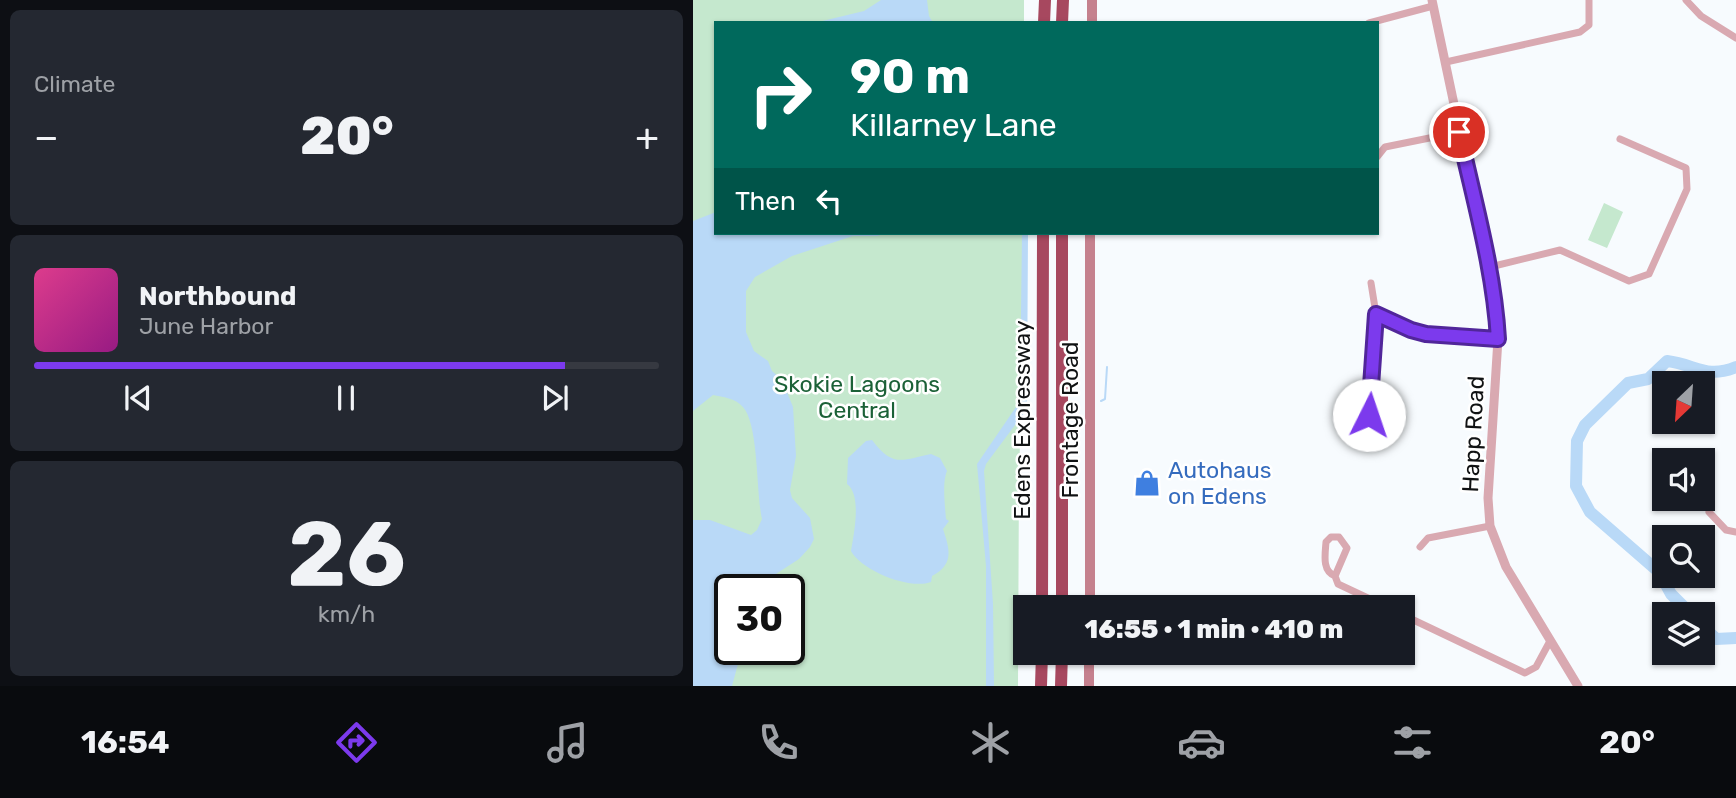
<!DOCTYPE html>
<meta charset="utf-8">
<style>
body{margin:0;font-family:Rubik,sans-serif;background:#242831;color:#f1f3f6;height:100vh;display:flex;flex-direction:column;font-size:26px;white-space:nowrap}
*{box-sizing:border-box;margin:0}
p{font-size:23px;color:#9ea1a6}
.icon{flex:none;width:38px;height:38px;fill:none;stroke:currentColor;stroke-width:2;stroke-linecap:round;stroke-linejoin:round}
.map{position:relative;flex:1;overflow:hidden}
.side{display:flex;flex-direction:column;gap:10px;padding:10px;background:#0d0f14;width:693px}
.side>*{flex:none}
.hud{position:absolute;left:21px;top:21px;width:665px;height:214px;border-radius:0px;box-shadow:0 2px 5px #0004;background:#00695c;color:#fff;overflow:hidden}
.needle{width:46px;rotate:205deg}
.buttons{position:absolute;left:959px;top:371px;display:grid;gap:14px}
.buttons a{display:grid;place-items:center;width:63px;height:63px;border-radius:0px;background:#171b24;box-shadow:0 2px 5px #0004;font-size:35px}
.speed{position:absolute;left:21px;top:574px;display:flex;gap:14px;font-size:35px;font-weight:700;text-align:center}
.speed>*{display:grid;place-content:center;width:91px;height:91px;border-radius:50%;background:#171b24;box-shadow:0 2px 5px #0004;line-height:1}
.speed .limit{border:4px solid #111;border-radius:10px;background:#fff;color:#111}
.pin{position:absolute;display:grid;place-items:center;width:60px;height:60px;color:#fff;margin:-30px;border:4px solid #fff;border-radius:50%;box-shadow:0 2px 7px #0007}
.me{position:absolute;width:77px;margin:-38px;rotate:4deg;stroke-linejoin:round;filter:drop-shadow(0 0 5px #0008)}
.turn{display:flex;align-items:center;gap:24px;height:147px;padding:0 21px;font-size:32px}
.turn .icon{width:91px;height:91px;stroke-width:2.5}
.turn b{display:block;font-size:49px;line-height:60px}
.then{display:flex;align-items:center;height:66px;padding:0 21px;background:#0003;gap:14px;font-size:26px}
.big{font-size:52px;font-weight:800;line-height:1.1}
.side .card{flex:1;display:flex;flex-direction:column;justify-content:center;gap:10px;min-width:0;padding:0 24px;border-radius:10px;background:#242831}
.side .dial{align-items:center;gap:0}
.dial b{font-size:91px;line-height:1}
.song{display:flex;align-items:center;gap:21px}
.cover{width:84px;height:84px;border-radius:10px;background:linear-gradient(135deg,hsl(330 70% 55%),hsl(310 70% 35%))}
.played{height:7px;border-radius:4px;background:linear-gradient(90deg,#7c3aed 85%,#363941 85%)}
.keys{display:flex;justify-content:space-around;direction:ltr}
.heat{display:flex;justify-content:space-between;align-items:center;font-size:38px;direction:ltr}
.trip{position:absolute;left:320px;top:595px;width:402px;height:70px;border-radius:0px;background:#171b24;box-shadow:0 2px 5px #0004;font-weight:800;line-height:70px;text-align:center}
.menu{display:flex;height:112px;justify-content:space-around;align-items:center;background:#090b0e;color:#9ea1a6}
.menu .icon{width:49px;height:49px}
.menu .active{color:#7c3aed}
.menu b{font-size:32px;color:#f1f3f6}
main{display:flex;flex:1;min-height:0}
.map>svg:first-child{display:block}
.green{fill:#c5e8ce;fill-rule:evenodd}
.water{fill:#b9d9f7}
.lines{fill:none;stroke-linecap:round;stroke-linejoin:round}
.stream{stroke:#b9d9f7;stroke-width:2}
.river{stroke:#b9d9f7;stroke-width:12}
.minor{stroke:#d9a9b1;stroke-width:7}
.tertiary{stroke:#d9a9b1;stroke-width:9}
.secondary{stroke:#c5818e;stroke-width:10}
.motorway{stroke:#a7485f;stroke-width:12}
.route-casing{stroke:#51269a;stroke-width:18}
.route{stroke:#7c3aed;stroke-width:12}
.labels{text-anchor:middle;stroke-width:5;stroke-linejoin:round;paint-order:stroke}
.park-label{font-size:23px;fill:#1b6137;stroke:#fff}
.street-label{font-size:23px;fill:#101213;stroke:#fff}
.shop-label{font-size:23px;fill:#366cbe;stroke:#fff;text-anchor:start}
</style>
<main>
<section class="side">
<div class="card"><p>Climate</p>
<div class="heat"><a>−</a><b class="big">20°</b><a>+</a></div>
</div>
<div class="card">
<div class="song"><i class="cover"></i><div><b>Northbound</b><p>June Harbor</p></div></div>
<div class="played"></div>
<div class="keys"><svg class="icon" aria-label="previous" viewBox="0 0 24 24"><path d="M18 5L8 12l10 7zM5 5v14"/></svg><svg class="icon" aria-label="pause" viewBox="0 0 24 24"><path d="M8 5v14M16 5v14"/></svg><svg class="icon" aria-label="next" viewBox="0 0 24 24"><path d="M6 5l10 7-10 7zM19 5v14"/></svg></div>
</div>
<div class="card dial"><b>26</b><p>km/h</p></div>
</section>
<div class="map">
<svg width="1043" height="686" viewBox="0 0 1043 686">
<rect width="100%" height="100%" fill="#f7fbfe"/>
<path class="green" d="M 0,0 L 331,0 L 331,23 L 23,23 L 23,233 L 331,233 L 331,348 L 326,469 L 325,686 L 0,686 ZM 37,590 L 96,590 L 96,649 L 37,649 Z
M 911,203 L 930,212 L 914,248 L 895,240 Z"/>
<path class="water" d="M 188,0 L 234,0 L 236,16 L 240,23 L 121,23 L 171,11 Z
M 23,212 L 23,233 L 195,233 L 184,236 L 160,236 L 99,256 L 62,277 L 53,291 L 53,332 L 61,351 L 75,361 L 79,371 L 89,380 L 100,407 L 103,456 L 97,490 L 99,498 L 117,518 L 121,539 L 117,547 L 106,559 L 58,590 L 37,590 L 37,649 L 44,649 L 45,664 L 39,686 L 0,686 L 0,520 L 17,520 L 58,535 L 64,530 L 69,519 C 63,493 66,425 50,407 C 42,398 30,397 20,395 L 0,411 L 0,221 Z
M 329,233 L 335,233 L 334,402 L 331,413 L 293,464 L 291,471 L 300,604 L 301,686 L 293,686 L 293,566 L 284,464 L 323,407 L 327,394 Z
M 179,440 C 200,468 209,460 238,454 L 247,458 L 254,471 C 249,482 252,506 253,519 L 256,521 L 250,529 C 257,550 261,564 239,576 L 238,582 C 217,590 169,571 158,551 C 161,533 169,495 154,484 L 155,458 L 173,441 Z"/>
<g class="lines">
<path class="stream" d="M 408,401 L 412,399 L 414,367"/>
<path class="river" d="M 998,614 L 978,594 L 966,572 L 897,512 L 883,486 L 884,441 L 892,425 L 935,383 L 955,379 L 974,361 C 1004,365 1013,379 1043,367
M 1010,626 L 1023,639 L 1043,638"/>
<path class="minor" d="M 993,0 L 1008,16 L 1043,38
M 676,23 L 740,6
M 753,62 L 887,32 L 896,25 L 896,0
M 684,157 L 692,147 L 766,132
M 797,267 L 867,250 L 936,281 L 956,274 L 994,189 L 993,168 L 927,139
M 683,314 L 733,334 L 805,339
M 676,415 L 683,314 L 678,283
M 1016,512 L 1033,530 L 1043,532
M 727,547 L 735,538 L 797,526
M 642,576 L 654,548 L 646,537 L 638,537 L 633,542 C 632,555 629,571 642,576 L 645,584 L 694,607
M 710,615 L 832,673 L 843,667 L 857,641"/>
<path class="tertiary" d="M 739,0 L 803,303 L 805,339 L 795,498 L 797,526 L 813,567 L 885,686"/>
<path class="secondary" d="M 399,0 L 399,23
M 397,607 L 397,233
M 396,686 L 396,653"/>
<path class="motorway" d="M 351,23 L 352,0
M 369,23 L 370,0
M 349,607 L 350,233
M 369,607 L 369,233
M 348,686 L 349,653
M 368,686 L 369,653"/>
</g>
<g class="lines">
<g class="route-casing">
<path id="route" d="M 676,415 L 683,314 L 718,330 L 733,334 L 805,339 C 801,269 781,201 766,132"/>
</g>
<use href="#route" class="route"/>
</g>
<defs>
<g id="shop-bare" transform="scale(2.1)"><path d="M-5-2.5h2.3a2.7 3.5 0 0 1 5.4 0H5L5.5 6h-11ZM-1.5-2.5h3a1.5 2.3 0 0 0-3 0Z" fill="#3f7fe0" stroke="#fff" stroke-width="2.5" paint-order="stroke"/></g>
</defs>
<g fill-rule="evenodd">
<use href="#shop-bare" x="454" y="483"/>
</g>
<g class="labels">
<g class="park-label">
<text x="164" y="392">Skokie Lagoons<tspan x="164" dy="26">Central</tspan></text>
</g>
<g class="street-label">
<text transform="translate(329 420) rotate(-90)" y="8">Edens Expressway</text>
<text transform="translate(377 420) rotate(-90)" y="8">Frontage Road</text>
<text transform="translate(780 434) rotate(-87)" y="8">Happ Road</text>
</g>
<g class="shop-label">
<text x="475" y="478">Autohaus<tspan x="475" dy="26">on Edens</tspan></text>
</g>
</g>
</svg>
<div class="buttons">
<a><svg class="needle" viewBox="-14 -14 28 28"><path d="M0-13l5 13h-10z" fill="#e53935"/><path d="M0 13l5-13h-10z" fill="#9ea1a6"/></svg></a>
<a><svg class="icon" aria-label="sound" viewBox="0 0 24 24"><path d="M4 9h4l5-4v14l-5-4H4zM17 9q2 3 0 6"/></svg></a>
<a><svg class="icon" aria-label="search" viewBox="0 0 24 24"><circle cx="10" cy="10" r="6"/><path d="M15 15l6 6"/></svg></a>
<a><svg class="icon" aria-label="layers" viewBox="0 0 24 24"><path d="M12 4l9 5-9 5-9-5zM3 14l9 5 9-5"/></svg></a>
</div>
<div class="speed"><div class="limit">30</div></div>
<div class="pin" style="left:766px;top:132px;background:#d93025"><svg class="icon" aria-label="arrive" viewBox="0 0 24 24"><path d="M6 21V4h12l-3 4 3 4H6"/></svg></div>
<svg class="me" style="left:676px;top:415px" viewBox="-20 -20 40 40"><circle r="19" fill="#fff"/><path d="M0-13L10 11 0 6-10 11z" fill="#7c3aed"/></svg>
<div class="trip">16:55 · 1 min · 410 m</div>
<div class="hud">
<div class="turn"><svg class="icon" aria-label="right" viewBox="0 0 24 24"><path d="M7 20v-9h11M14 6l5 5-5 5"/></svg><div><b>90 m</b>Killarney Lane</div></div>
<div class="then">Then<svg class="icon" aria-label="left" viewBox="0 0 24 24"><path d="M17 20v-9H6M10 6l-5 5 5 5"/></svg></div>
</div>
</div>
</main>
<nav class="menu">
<b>16:54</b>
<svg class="icon active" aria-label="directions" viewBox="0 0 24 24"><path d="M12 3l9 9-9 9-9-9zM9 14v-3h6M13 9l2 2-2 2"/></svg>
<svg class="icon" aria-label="music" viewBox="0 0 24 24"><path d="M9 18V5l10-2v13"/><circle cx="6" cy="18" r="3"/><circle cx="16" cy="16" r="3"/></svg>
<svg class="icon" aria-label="phone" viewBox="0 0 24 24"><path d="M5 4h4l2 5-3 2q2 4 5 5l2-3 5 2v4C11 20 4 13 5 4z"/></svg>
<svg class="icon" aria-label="climate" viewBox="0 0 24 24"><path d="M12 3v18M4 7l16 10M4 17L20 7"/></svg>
<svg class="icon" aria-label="car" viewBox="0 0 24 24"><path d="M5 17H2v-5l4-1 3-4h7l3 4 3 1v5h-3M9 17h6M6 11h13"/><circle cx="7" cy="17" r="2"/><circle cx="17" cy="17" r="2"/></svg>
<svg class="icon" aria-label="filters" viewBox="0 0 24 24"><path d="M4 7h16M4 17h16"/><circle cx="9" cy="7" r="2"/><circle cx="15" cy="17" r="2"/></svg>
<b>20°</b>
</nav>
